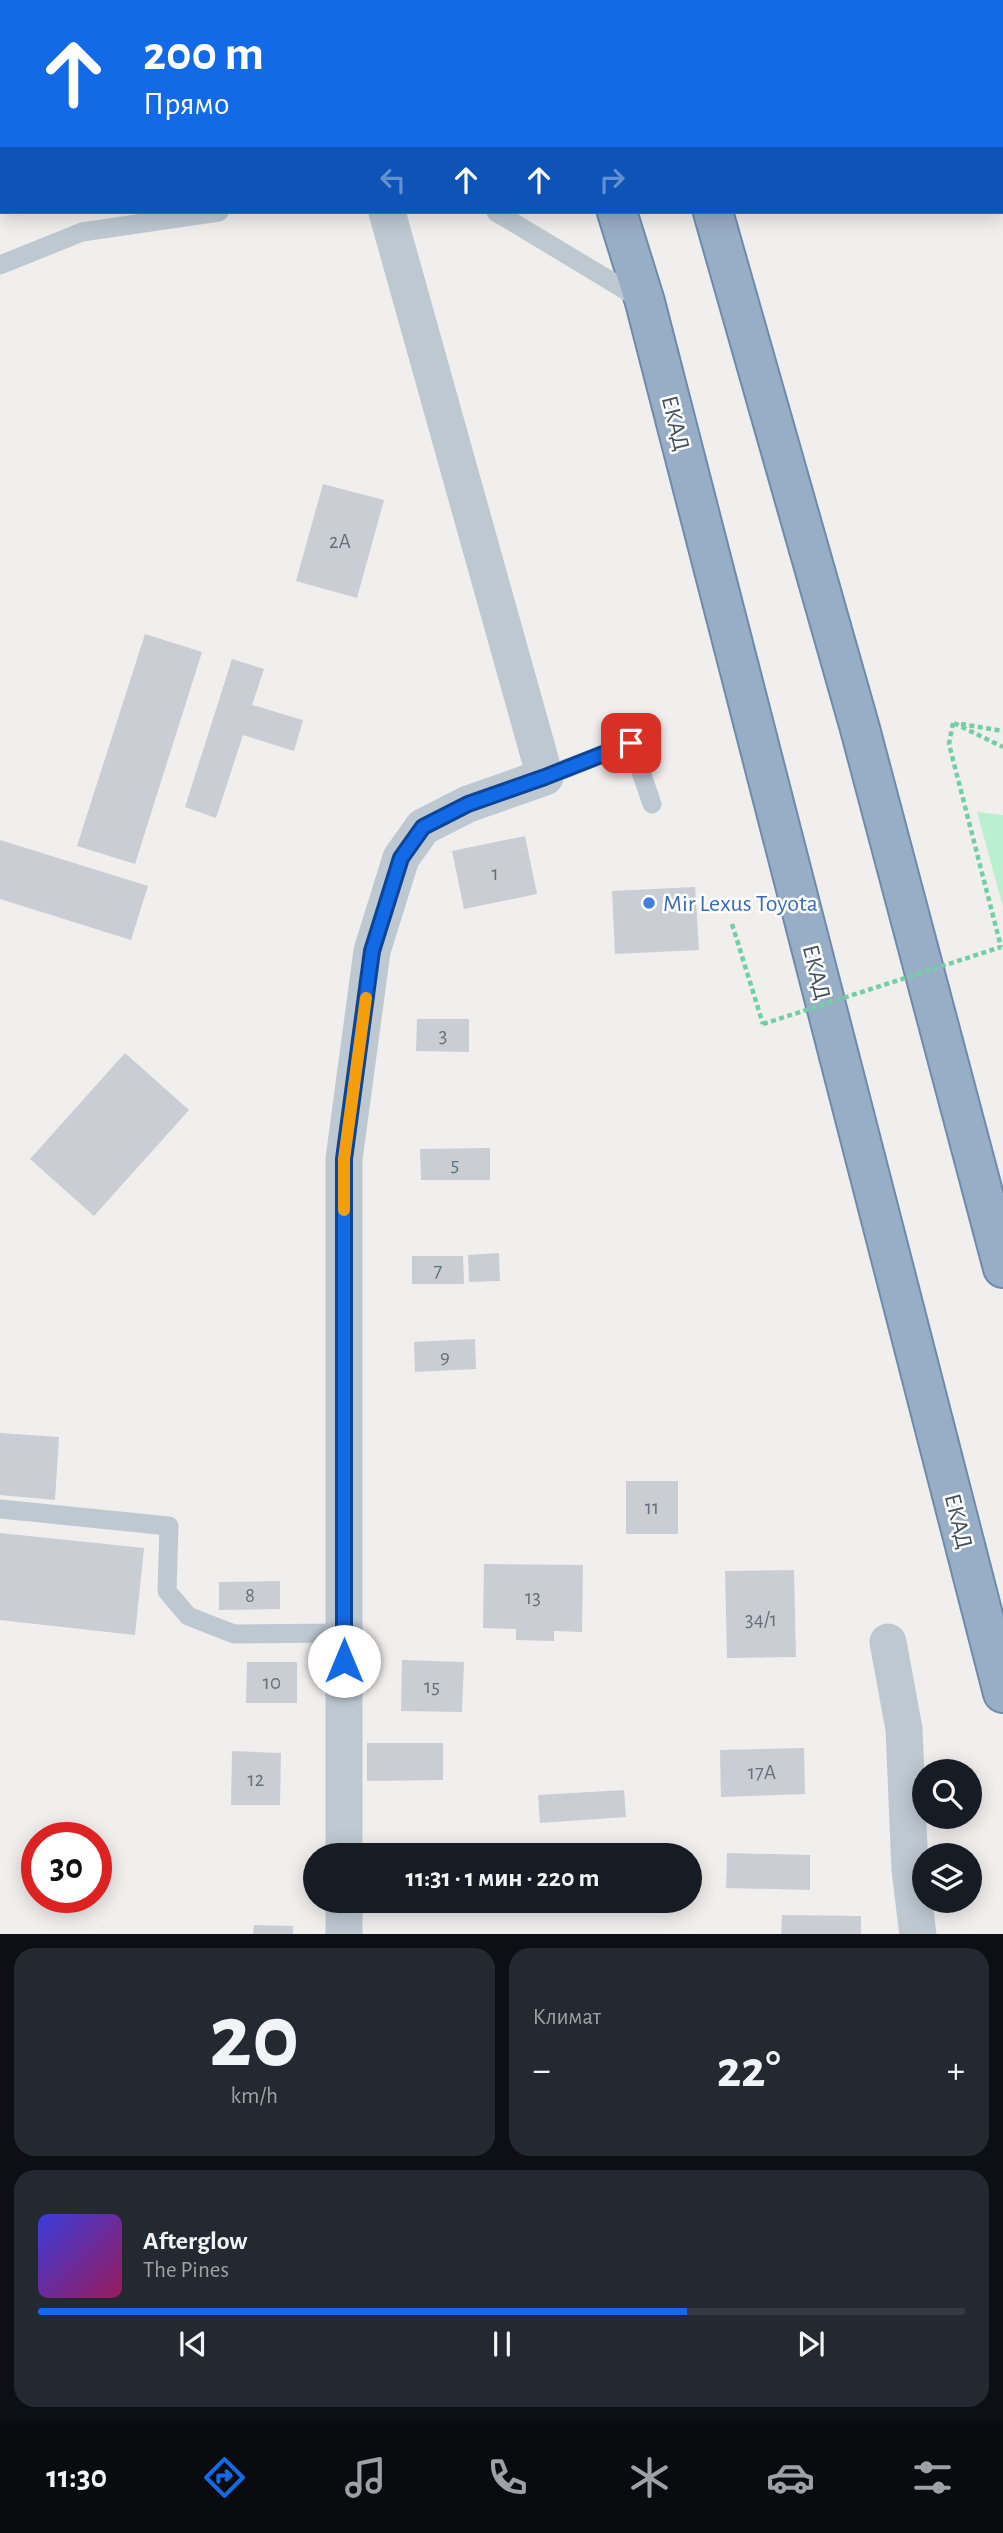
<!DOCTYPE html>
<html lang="ru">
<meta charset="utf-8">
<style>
body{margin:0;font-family:"Alegreya Sans",sans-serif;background:#242831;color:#f1f3f6;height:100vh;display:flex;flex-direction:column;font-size:26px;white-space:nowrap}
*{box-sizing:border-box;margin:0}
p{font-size:23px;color:#9ea1a6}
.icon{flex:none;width:38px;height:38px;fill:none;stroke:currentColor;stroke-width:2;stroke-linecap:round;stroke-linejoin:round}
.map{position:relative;height:1934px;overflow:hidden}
.sheet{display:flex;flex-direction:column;gap:14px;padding:14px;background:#0d0f14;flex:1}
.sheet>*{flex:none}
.guide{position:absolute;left:0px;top:0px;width:1004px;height:214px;box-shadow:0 4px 18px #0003;background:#126ae6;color:#fff;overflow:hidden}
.controls{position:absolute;left:912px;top:1759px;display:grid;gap:14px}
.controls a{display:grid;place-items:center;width:70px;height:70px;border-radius:50%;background:#171b24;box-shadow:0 4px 18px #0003;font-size:35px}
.speed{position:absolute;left:21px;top:1822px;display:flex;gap:14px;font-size:35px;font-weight:700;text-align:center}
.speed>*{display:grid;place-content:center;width:91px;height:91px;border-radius:50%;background:#171b24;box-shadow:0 4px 18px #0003;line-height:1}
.speed .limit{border:10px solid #d22;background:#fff;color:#111}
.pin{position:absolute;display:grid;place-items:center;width:60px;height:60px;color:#fff;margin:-30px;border-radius:14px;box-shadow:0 4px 10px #0006}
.me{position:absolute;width:77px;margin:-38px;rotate:0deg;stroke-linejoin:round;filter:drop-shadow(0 0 5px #0008)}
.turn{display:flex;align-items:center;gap:24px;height:147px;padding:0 28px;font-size:32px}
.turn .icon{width:91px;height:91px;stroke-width:2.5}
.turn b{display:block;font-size:49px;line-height:60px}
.lanes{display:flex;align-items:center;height:66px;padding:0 28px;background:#0003;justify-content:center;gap:35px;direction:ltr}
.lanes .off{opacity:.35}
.big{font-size:52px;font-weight:700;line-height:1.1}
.sheet .tile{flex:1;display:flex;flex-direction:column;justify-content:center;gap:10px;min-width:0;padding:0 24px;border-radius:21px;background:#242831}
.sheet .dial{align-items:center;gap:0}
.dial b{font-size:91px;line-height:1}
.song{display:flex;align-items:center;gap:21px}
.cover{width:84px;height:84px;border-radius:10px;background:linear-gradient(135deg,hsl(240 70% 55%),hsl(330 70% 35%))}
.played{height:7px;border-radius:4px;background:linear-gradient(90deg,#126ae6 70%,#363941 70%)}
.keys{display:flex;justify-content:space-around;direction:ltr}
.heat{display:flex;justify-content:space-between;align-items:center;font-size:38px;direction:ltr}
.sheet .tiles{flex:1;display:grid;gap:14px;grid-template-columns:1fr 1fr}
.tile:last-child{grid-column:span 2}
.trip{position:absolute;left:303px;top:1843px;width:399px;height:70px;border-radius:35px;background:#171b24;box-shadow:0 4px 18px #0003;font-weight:700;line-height:70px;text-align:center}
.menu{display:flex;height:112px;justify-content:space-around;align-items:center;background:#090b0e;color:#9ea1a6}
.menu .icon{width:49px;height:49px}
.menu .selected{color:#126ae6}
.menu b{font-size:32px;color:#f1f3f6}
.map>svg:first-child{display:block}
.green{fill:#baf0d0}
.building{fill:#cacdd3}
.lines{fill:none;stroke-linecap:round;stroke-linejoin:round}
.trunk-casing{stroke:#6f8aab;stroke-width:42}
.path{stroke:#71cfa3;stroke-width:4.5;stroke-dasharray:5 3.5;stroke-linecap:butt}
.service{stroke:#bec8d1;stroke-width:19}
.minor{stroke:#bec8d1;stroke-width:37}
.trunk{stroke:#98aec6;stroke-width:38}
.path-bridge{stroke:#71cfa3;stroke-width:4.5;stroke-dasharray:5 3.5;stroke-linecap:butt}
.route-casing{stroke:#0c4596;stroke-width:18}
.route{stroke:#126ae6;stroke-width:12}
.slow{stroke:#f59e0b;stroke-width:12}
.shop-dot{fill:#3f7fe0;stroke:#fff;stroke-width:2.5}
.labels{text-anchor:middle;stroke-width:5;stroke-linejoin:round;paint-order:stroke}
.number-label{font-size:21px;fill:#66707a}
.street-label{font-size:24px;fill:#45515c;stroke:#fff}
.shop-label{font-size:24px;fill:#366cbe;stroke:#fff;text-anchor:start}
</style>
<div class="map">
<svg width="1003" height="1935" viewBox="0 0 1003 1935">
<rect width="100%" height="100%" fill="#f1eeee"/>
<path class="green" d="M 0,0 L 276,0 L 277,2 L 2,2 L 2,104 Z
M 977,812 L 1003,815 L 1003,907 Z"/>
<path class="building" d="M 323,484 L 384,500 L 357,598 L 296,581 Z
M 145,634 L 202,652 L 135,864 L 77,846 Z
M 232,659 L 264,669 L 252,705 L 303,720 L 294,751 L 243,735 L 216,818 L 185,807 Z
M 525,836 L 537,894 L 464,909 L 452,851 Z
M 0,840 L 148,886 L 131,940 L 0,899 Z
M 695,887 L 699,950 L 615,954 L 612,891 Z
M 417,1019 L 469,1019 L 469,1052 L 416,1051 Z
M 125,1053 L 189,1110 L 94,1216 L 30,1159 Z
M 490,1148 L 490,1180 L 421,1180 L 420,1149 Z
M 499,1253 L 500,1281 L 469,1282 L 468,1255 Z
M 412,1256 L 463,1256 L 464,1284 L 412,1284 Z
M 475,1339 L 476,1369 L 415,1372 L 414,1342 Z
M 0,1433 L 59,1437 L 55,1500 L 0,1495 Z
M 626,1481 L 678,1481 L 678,1534 L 626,1534 Z
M 0,1533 L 144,1548 L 135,1635 L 0,1620 Z
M 484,1564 L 583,1565 L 582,1632 L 554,1631 L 554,1641 L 516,1640 L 516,1629 L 483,1628 Z
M 794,1570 L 796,1657 L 727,1658 L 725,1571 Z
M 280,1581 L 280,1609 L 219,1610 L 219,1582 Z
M 402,1660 L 464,1662 L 462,1712 L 401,1711 Z
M 247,1662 L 297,1662 L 297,1703 L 246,1703 Z
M 367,1743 L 443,1743 L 443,1780 L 367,1781 Z
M 804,1748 L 805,1794 L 721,1797 L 720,1750 Z
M 232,1751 L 281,1753 L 280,1805 L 231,1805 Z
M 624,1790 L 626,1817 L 540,1823 L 538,1795 Z
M 460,1847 L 461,1855 L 401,1855 L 401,1850 Z
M 727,1853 L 810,1855 L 810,1890 L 726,1888 Z
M 782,1915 L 861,1916 L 861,1935 L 781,1935 Z
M 254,1925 L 293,1926 L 293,1935 L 253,1935 Z"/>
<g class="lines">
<g class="trunk-casing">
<path id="trunk" d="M 551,0 L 551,2
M 653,0 L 653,2
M 617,212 L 645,302 L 1003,1693
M 713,212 L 859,725 L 1003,1268"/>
</g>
<path class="path" d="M 953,723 L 949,744 L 1001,947
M 954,723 L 1003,747
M 961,724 L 1003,731
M 732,924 L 763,1024"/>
<path class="service" d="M 172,2 L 172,0
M 0,58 L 2,58
M 496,212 L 642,300
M 0,265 L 82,232 L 219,212
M 545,777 L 631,743 L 652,804
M 0,1509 L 169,1526 L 167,1591 L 188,1616 L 234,1634 L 344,1633"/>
<path class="minor" d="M 327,0 L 327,2
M 888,1642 L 904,1729 L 910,1870 L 918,1935
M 344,1855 L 344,1159 L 372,951 L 401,858 L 423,827 L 468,804 L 545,777 L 387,212
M 344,1900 L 344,1935"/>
<use href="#trunk" class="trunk"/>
<path class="path-bridge" d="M 763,1024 L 1001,947"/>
</g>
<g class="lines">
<g class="route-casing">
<path id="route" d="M 344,1661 L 344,1159 L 372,951 L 401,858 L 423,827 L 468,804 L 545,777 L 631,743"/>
</g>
<use href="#route" class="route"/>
<path class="slow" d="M 344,1210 L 344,1159 L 366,998"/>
</g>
<circle class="shop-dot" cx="649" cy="903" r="7"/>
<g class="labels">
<g class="number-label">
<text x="340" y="548">2А</text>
<text x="495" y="880">1</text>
<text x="443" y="1042">3</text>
<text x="455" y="1171">5</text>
<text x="438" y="1277">7</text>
<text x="445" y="1363">9</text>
<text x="652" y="1514">11</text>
<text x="250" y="1602">8</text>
<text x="533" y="1604">13</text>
<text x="761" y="1626">34/1</text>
<text x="272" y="1689">10</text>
<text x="432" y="1693">15</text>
<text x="762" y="1779">17А</text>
<text x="256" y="1786">12</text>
</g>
<g class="street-label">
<text transform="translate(676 423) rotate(76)" y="8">ЕКАД</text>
<text transform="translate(817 972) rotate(76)" y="8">ЕКАД</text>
<text transform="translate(959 1521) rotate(76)" y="8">ЕКАД</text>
</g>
<g class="shop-label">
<text x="663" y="911">Mir Lexus Toyota</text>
</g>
</g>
</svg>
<div class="controls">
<a><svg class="icon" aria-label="search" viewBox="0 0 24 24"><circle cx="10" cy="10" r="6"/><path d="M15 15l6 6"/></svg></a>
<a><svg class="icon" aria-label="layers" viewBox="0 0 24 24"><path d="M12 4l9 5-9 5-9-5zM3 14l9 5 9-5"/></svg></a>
</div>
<div class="speed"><div class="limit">30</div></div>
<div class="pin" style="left:631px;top:743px;background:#d93025"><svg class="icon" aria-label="arrive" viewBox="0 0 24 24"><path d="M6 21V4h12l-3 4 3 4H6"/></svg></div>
<svg class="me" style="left:344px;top:1661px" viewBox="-20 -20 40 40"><circle r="19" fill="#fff"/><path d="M0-13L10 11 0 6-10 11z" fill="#126ae6"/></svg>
<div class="trip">11:31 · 1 мин · 220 m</div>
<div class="guide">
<div class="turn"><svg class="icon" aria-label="ahead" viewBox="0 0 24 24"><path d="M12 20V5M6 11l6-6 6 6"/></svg><div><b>200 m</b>Прямо</div></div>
<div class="lanes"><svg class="icon off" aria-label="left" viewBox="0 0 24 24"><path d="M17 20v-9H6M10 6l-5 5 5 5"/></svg><svg class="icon" aria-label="ahead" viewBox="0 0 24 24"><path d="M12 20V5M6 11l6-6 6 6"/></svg><svg class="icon" aria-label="ahead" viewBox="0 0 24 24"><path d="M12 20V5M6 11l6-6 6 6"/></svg><svg class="icon off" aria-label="right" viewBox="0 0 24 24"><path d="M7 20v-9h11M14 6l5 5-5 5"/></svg></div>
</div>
</div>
<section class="sheet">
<div class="tiles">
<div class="tile dial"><b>20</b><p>km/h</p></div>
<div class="tile"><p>Климат</p>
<div class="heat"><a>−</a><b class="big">22°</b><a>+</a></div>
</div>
<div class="tile">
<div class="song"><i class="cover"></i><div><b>Afterglow</b><p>The Pines</p></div></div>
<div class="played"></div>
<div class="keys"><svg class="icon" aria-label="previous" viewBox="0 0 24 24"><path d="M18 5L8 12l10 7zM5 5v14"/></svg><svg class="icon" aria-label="pause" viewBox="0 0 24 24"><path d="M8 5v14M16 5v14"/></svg><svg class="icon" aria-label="next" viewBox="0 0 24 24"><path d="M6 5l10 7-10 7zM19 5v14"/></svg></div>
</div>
</div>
</section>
<nav class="menu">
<b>11:30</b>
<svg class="icon selected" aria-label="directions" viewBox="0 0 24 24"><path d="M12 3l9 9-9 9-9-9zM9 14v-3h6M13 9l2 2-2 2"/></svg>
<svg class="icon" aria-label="music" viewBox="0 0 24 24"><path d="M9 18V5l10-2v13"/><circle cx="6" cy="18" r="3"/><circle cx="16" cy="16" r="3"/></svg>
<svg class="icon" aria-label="phone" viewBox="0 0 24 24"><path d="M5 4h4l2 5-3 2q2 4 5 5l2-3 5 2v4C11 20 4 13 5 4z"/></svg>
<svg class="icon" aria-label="climate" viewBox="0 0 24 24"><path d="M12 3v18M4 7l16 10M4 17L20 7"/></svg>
<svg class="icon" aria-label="car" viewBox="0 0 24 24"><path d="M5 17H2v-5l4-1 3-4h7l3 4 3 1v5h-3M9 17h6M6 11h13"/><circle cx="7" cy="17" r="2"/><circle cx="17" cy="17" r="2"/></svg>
<svg class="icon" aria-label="filters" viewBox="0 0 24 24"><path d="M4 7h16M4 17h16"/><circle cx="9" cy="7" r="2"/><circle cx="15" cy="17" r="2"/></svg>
</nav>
